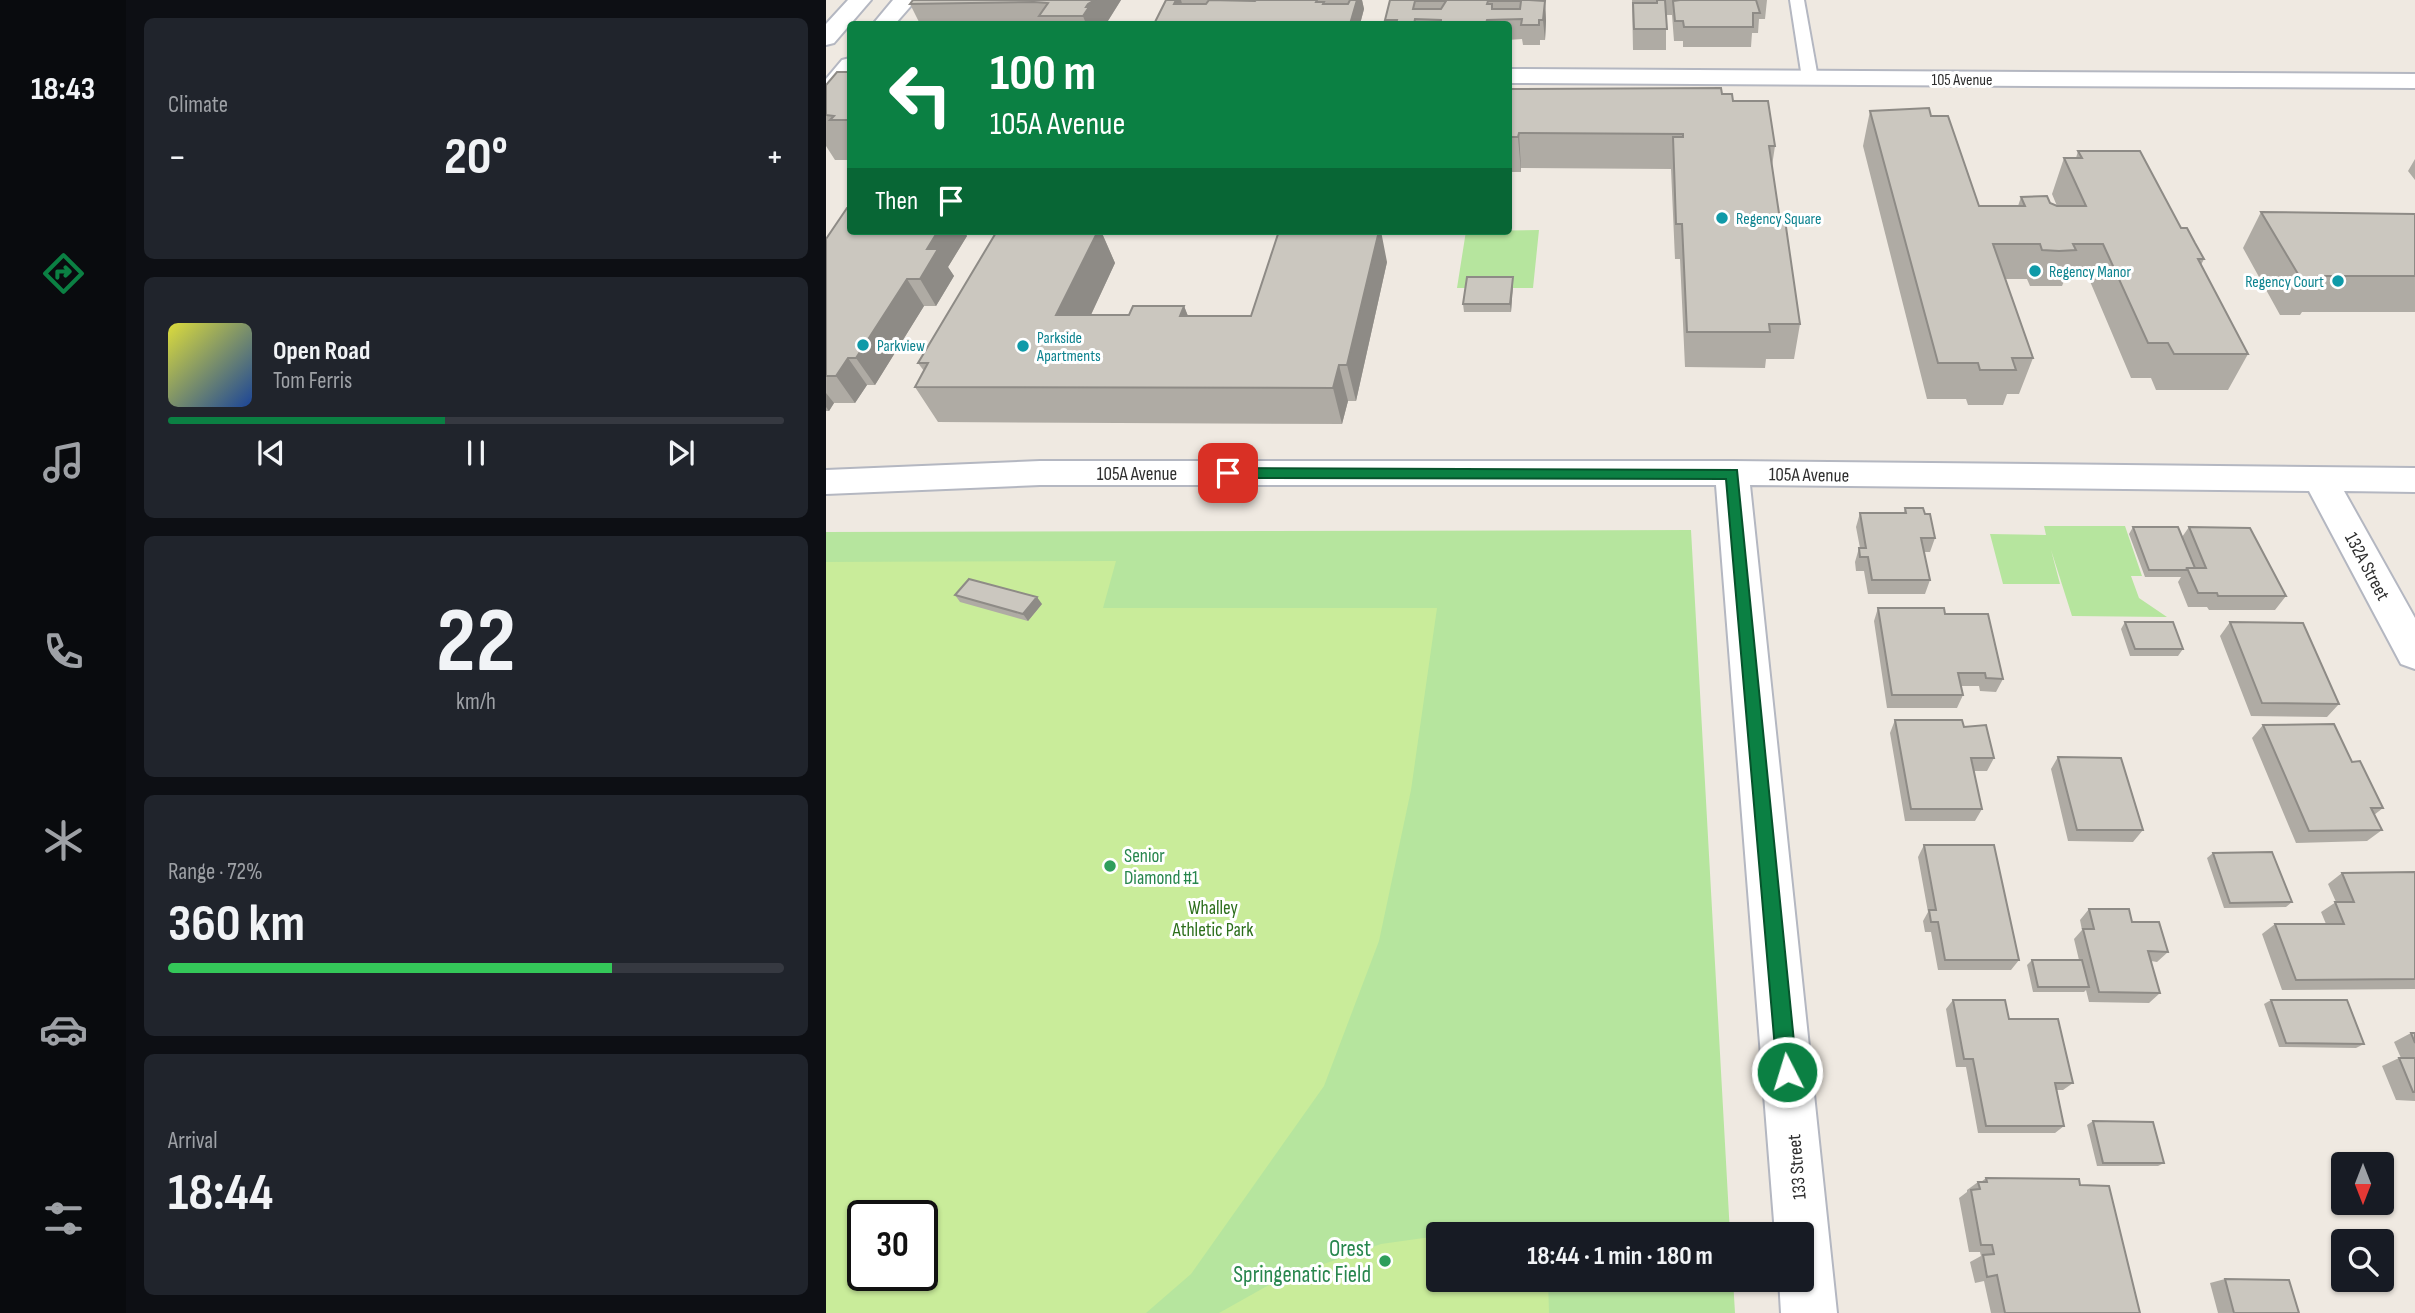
<!DOCTYPE html>
<meta charset="utf-8">
<style>
body{margin:0;font-family:"Sofia Sans Condensed",sans-serif;background:#20242c;color:#f1f3f6;height:100vh;display:flex;flex-direction:column;font-size:26px;white-space:nowrap}
*{box-sizing:border-box;margin:0}
p{font-size:23px;color:#9ea1a6}
.icon{flex:none;width:38px;height:38px;fill:none;stroke:currentColor;stroke-width:2;stroke-linecap:round;stroke-linejoin:round}
.map{position:relative;flex:1;overflow:hidden}
.details{display:flex;flex-direction:column;gap:18px;padding:18px;background:#0d0f14;width:700px}
.details>*{flex:none}
.hud{position:absolute;left:21px;top:21px;width:665px;height:214px;border-radius:7px;box-shadow:0 2px 5px #0004;background:#0b8043;color:#fff;overflow:hidden}
.needle{width:46px;rotate:180deg}
.tools{position:absolute;left:1505px;top:1152px;display:grid;gap:14px}
.tools a{display:grid;place-items:center;width:63px;height:63px;border-radius:7px;background:#171b24;box-shadow:0 2px 5px #0004;font-size:35px}
.speed{position:absolute;left:21px;top:1200px;display:flex;gap:14px;font-size:35px;font-weight:700;text-align:center}
.speed>*{display:grid;place-content:center;width:91px;height:91px;border-radius:50%;background:#171b24;box-shadow:0 2px 5px #0004;line-height:1}
.speed .limit{border:4px solid #111;border-radius:10px;background:#fff;color:#111}
.pin{position:absolute;display:grid;place-items:center;width:60px;height:60px;color:#fff;margin:-30px;border-radius:14px;box-shadow:0 4px 10px #0006}
.me{position:absolute;width:77px;margin:-38px;rotate:355deg;stroke-linejoin:round;filter:drop-shadow(0 0 5px #0008)}
.turn{display:flex;align-items:center;gap:24px;height:147px;padding:0 28px;font-size:32px}
.turn .icon{width:91px;height:91px;stroke-width:2.5}
.turn b{display:block;font-size:49px;line-height:60px}
.then{display:flex;align-items:center;height:66px;padding:0 28px;background:#0003;gap:14px;font-size:26px}
.big{font-size:52px;font-weight:700;line-height:1.1}
.details .widget{flex:1;display:flex;flex-direction:column;justify-content:center;gap:10px;min-width:0;padding:0 24px;border-radius:10px;background:#20242c}
.details .dial{align-items:center;gap:0}
.dial b{font-size:91px;line-height:1}
.song{display:flex;align-items:center;gap:21px}
.cover{width:84px;height:84px;border-radius:10px;background:linear-gradient(135deg,hsl(60 70% 55%),hsl(220 70% 35%))}
.played{height:7px;border-radius:4px;background:linear-gradient(90deg,#0b8043 45%,#363941 45%)}
.keys{display:flex;justify-content:space-around;direction:ltr}
.heat{display:flex;justify-content:space-between;align-items:center;font-size:38px;direction:ltr}
.charge{height:10px;border-radius:5px;background:linear-gradient(90deg,#34c759 72%,#363941 0)}
.trip{position:absolute;left:600px;top:1222px;width:388px;height:70px;border-radius:7px;background:#171b24;box-shadow:0 2px 5px #0004;font-weight:700;line-height:70px;text-align:center}
main{display:flex;flex:1;min-height:0}
.tab-bar{display:flex;flex-direction:column;width:126px;justify-content:space-around;align-items:center;background:#090b0e;color:#9ea1a6}
.tab-bar .icon{width:49px;height:49px}
.tab-bar .current{color:#0b8043}
.tab-bar b{font-size:32px;color:#f1f3f6}
.map>svg:first-child{display:block}
.green{fill:#b6e59e;fill-rule:evenodd}
.pitch{fill:#c9ec9a;fill-rule:evenodd}
.lines{fill:none;stroke-linecap:round;stroke-linejoin:round}
.lane-casing{stroke:#b4b7c1;stroke-width:4}
.street-casing{stroke:#b4b7c1;stroke-width:4}
.secondary-casing{stroke:#b4b7c1;stroke-width:4}
.lane{fill:#fff;fill-rule:evenodd}
.street{fill:#fff;fill-rule:evenodd}
.secondary{fill:#fff;fill-rule:evenodd}
.wall{fill:#afaba4}
.shaded-wall{fill:#8e8b86}
.building{fill:#cbc7bf;stroke:#8e8b86;stroke-width:2;fill-rule:evenodd}
.route{fill:#0b8043;stroke:#07532c;stroke-width:2}
.culture-dot{fill:#0f9aa8;stroke:#fff;stroke-width:2.5}
.leisure-dot{fill:#2e9e5b;stroke:#fff;stroke-width:2.5}
.labels{text-anchor:middle;stroke-width:6;stroke-linejoin:round;paint-order:stroke}
.far-street-label{font-size:16px;fill:#2e2e2e;stroke:#fff}
.far-culture-label{font-size:16px;fill:#0d838f;stroke:#fff;text-anchor:start}
.street-label{font-size:19px;fill:#2e2e2e;stroke:#fff}
.leisure-label{font-size:19px;fill:#27864d;stroke:#fff;text-anchor:start}
.park-label{font-size:19px;fill:#2c6e1b;stroke:#fff}
.near-leisure-label{font-size:23px;fill:#27864d;stroke:#fff;text-anchor:end}
</style>
<main>
<nav class="tab-bar">
<b>18:43</b>
<svg class="icon current" aria-label="directions" viewBox="0 0 24 24"><path d="M12 3l9 9-9 9-9-9zM9 14v-3h6M13 9l2 2-2 2"/></svg>
<svg class="icon" aria-label="music" viewBox="0 0 24 24"><path d="M9 18V5l10-2v13"/><circle cx="6" cy="18" r="3"/><circle cx="16" cy="16" r="3"/></svg>
<svg class="icon" aria-label="phone" viewBox="0 0 24 24"><path d="M5 4h4l2 5-3 2q2 4 5 5l2-3 5 2v4C11 20 4 13 5 4z"/></svg>
<svg class="icon" aria-label="climate" viewBox="0 0 24 24"><path d="M12 3v18M4 7l16 10M4 17L20 7"/></svg>
<svg class="icon" aria-label="car" viewBox="0 0 24 24"><path d="M5 17H2v-5l4-1 3-4h7l3 4 3 1v5h-3M9 17h6M6 11h13"/><circle cx="7" cy="17" r="2"/><circle cx="17" cy="17" r="2"/></svg>
<svg class="icon" aria-label="filters" viewBox="0 0 24 24"><path d="M4 7h16M4 17h16"/><circle cx="9" cy="7" r="2"/><circle cx="15" cy="17" r="2"/></svg>
</nav>
<section class="details">
<div class="widget"><p>Climate</p>
<div class="heat"><a>−</a><b class="big">20°</b><a>+</a></div>
</div>
<div class="widget">
<div class="song"><i class="cover"></i><div><b>Open Road</b><p>Tom Ferris</p></div></div>
<div class="played"></div>
<div class="keys"><svg class="icon" aria-label="previous" viewBox="0 0 24 24"><path d="M18 5L8 12l10 7zM5 5v14"/></svg><svg class="icon" aria-label="pause" viewBox="0 0 24 24"><path d="M8 5v14M16 5v14"/></svg><svg class="icon" aria-label="next" viewBox="0 0 24 24"><path d="M6 5l10 7-10 7zM19 5v14"/></svg></div>
</div>
<div class="widget dial"><b>22</b><p>km/h</p></div>
<div class="widget"><p>Range · 72%</p><b class="big">360 km</b><div class="charge"></div></div>
<div class="widget"><p>Arrival</p><b class="big">18:44</b></div>
</section>
<div class="map">
<svg width="1589" height="1313" viewBox="0 0 1589 1313">
<rect width="100%" height="100%" fill="#efe9e1"/>
<path class="green" d="M 713,230 L 707,288 L 631,288 L 640,231 Z
M 1218,526 L 1299,526 L 1316,576 L 1305,576 L 1313,598 L 1341,617 L 1246,616 L 1225,550 L 1234,584 L 1177,584 L 1164,534 L 1220,535 Z
M 865,530 L 904,1234 L 612,1234 L 612,1279 L 907,1279 L 909,1313 L 0,1313 L 0,532 ZM 37,1216 L 96,1216 L 96,1276 L 37,1276 Z"/>
<path class="pitch" d="M 290,561 L 277,608 L 611,608 L 585,790 L 553,941 L 498,1086 L 365,1274 L 320,1313 L 0,1313 L 0,562 ZM 37,1216 L 96,1216 L 96,1276 L 37,1276 Z
M 612,1236 L 612,1279 L 722,1279 L 723,1313 L 393,1313 L 452,1280 L 555,1244 Z"/>
<g class="lines">
<g class="lane-casing">
<path id="lane" d="M 964,0 L 978,0 L 992,78 L 989,81 L 979,81 L 976,78 Z"/>
</g>
<g class="street-casing">
<path id="street" d="M 214,461 L 906,461 L 1589,468 L 1589,492 L 1518,491 L 1589,618 L 1589,669 L 1575,664 L 1483,491 L 924,485 L 1011,1313 L 955,1313 L 953,1279 L 976,1279 L 976,1234 L 949,1234 L 890,485 L 214,485 L 0,494 L 0,470 Z"/>
</g>
<g class="secondary-casing">
<path id="secondary" d="M 22,0 L 45,0 L 8,43 L 0,45 L 0,24 Z
M 67,0 L 90,0 L 69,24 L 47,24 Z
M 24,58 L 24,79 L 9,99 L 0,101 L 0,79 L 16,60 Z
M 682,69 L 1589,74 L 1589,88 L 682,83 Z"/>
</g>
<use href="#lane" class="lane"/>
<use href="#street" class="street"/>
<use href="#secondary" class="secondary"/>
</g>
<path class="wall" d="M 295,0 L 280,24 L 94,24 L 84,4 Z
M 340,0 L 536,0 L 538,9 L 534,24 L 328,24 Z
M 564,0 L 719,1 L 720,21 L 719,40 L 714,40 L 714,45 L 697,45 L 696,39 L 682,40 L 682,24 L 560,24 L 559,20 Z
M 806,0 L 941,0 L 939,19 L 933,19 L 932,33 L 926,33 L 925,47 L 857,47 L 857,41 L 848,41 L 846,15 L 840,15 L 840,50 L 807,50 Z
M 24,72 L 24,160 L 9,160 L 0,146 L 0,85 Z
M 682,89 L 896,94 L 907,101 L 949,146 L 946,166 L 954,220 L 974,324 L 968,359 L 940,359 L 939,368 L 859,367 L 854,259 L 849,259 L 845,169 L 695,168 L 695,172 L 682,172 Z
M 1044,111 L 1105,116 L 1153,206 L 1192,206 L 1195,197 L 1231,206 L 1226,194 L 1238,158 L 1250,158 L 1252,151 L 1355,228 L 1378,259 L 1375,265 L 1422,354 L 1402,390 L 1330,390 L 1325,378 L 1305,378 L 1263,279 L 1239,279 L 1236,286 L 1204,286 L 1201,279 L 1179,279 L 1207,358 L 1193,394 L 1181,394 L 1177,405 L 1142,405 L 1140,399 L 1101,399 L 1037,146 Z
M 1589,159 L 1589,180 L 1582,171 Z
M 1435,212 L 1589,214 L 1589,312 L 1476,312 L 1474,315 L 1454,315 L 1417,248 Z
M 171,231 L 275,231 L 289,263 L 265,315 L 303,315 L 358,306 L 362,316 L 425,316 L 561,262 L 530,401 L 522,401 L 516,424 L 112,422 L 89,387 L 98,371 L 92,363 Z
M 141,236 L 122,267 L 128,276 L 110,306 L 98,306 L 49,385 L 41,385 L 29,403 L 8,403 L 3,411 L 0,411 L 0,239 Z
M 687,277 L 687,285 L 685,312 L 638,312 L 637,304 Z
M 1079,508 L 1099,514 L 1109,538 L 1104,552 L 1098,552 L 1104,580 L 1099,594 L 1042,594 L 1038,571 L 1030,571 L 1029,562 L 1033,548 L 1034,548 L 1030,527 L 1034,513 L 1078,513 Z
M 1307,527 L 1356,537 L 1363,527 L 1460,596 L 1449,610 L 1383,610 L 1381,607 L 1362,607 L 1352,582 L 1355,577 L 1319,577 L 1303,534 Z
M 129,595 L 216,604 L 202,621 L 134,602 Z
M 1052,608 L 1119,614 L 1177,679 L 1170,692 L 1154,691 L 1153,686 L 1135,686 L 1137,695 L 1131,708 L 1061,708 L 1048,621 Z
M 1299,622 L 1357,649 L 1352,656 L 1304,656 L 1295,629 Z
M 1404,622 L 1513,704 L 1501,717 L 1425,716 L 1394,636 Z
M 1069,720 L 1138,727 L 1168,758 L 1161,771 L 1148,771 L 1156,809 L 1149,821 L 1079,821 L 1064,733 Z
M 1437,725 L 1526,762 L 1557,808 L 1548,815 L 1556,830 L 1541,841 L 1470,843 L 1426,738 Z
M 1232,757 L 1317,830 L 1307,842 L 1242,841 L 1225,769 Z
M 1098,845 L 1193,960 L 1185,970 L 1112,970 L 1105,932 L 1099,932 L 1097,921 L 1102,912 L 1092,857 Z
M 1387,853 L 1466,902 L 1460,907 L 1398,908 L 1381,858 Z
M 1589,872 L 1589,989 L 1456,990 L 1436,934 L 1449,924 L 1500,924 L 1495,912 L 1510,902 L 1502,884 L 1516,873 Z
M 1263,909 L 1306,922 L 1342,952 L 1331,962 L 1325,961 L 1334,993 L 1323,1003 L 1263,1002 L 1260,990 L 1258,992 L 1207,992 L 1201,965 L 1206,960 L 1253,960 L 1248,939 L 1256,930 L 1254,920 Z
M 1127,1000 L 1183,1019 L 1247,1083 L 1237,1090 L 1231,1090 L 1238,1126 L 1229,1133 L 1152,1133 L 1140,1067 L 1130,1067 L 1120,1009 Z
M 1445,1000 L 1538,1044 L 1530,1048 L 1453,1047 L 1438,1004 Z
M 1585,1033 L 1589,1033 L 1589,1101 L 1570,1100 L 1556,1066 L 1573,1058 L 1575,1058 L 1568,1042 Z
M 1267,1121 L 1338,1163 L 1332,1166 L 1271,1166 L 1261,1125 Z
M 1160,1178 L 1254,1185 L 1314,1313 L 1165,1313 L 1158,1281 L 1149,1283 L 1144,1262 L 1155,1256 L 1154,1252 L 1143,1252 L 1133,1198 L 1141,1192 L 1141,1190 L 1152,1182 L 1155,1182 Z
M 1399,1279 L 1473,1313 L 1392,1313 L 1384,1283 Z"/>
<path class="shaded-wall" d="M 269,0 L 295,0 L 280,24 L 260,24 L 257,16 L 260,7 L 262,4 Z
M 350,0 L 355,0 L 359,14 L 348,4 Z
M 531,0 L 536,0 L 538,9 L 534,24 L 524,24 Z
M 719,1 L 720,21 L 719,40 L 717,20 Z
M 693,133 L 695,168 L 695,172 L 692,137 Z
M 112,231 L 139,231 L 141,236 L 122,267 L 128,276 L 110,306 L 94,279 L 101,249 Z
M 272,231 L 275,231 L 289,263 L 248,351 L 230,315 Z
M 553,231 L 555,231 L 561,262 L 530,401 L 521,365 Z
M 687,277 L 687,285 L 685,312 L 684,304 Z
M 81,279 L 98,306 L 49,385 L 30,358 Z
M 358,306 L 372,342 L 354,316 Z
M 22,358 L 41,385 L 29,403 L 10,376 Z
M 513,365 L 522,401 L 516,424 L 507,388 Z
M 0,393 L 8,403 L 3,411 L 0,407 Z
M 211,597 L 216,604 L 202,621 L 197,614 Z"/>
<path class="building" d="M 87,0 L 269,0 L 262,4 L 260,7 L 263,7 L 257,16 L 213,16 L 222,3 L 208,2 L 84,4 Z
M 340,0 L 350,0 L 348,4 L 380,4 L 383,0 L 429,1 L 430,0 L 491,0 L 490,2 L 498,2 L 497,4 L 522,4 L 524,0 L 531,0 L 524,24 L 328,24 Z
M 564,0 L 703,0 L 719,1 L 717,20 L 713,20 L 713,25 L 695,25 L 696,19 L 661,20 L 660,23 L 615,23 L 615,20 L 589,19 L 588,24 L 570,24 L 571,20 L 559,20 ZM 589,1 L 620,1 L 615,9 L 587,9 ZM 662,1 L 695,1 L 694,9 L 666,9 L 666,4 L 661,4 Z
M 831,0 L 839,0 L 841,29 L 808,29 L 807,3 L 831,3 Z
M 854,0 L 930,0 L 934,13 L 927,13 L 927,27 L 858,27 L 857,21 L 849,21 L 847,1 Z
M 11,72 L 24,72 L 24,120 L 4,120 L 8,116 L 0,115 L 0,85 Z
M 895,88 L 896,94 L 906,94 L 907,101 L 942,101 L 949,146 L 943,146 L 954,220 L 959,220 L 974,324 L 943,324 L 944,332 L 861,332 L 856,224 L 850,224 L 847,137 L 857,137 L 857,134 L 693,133 L 692,137 L 682,137 L 682,89 Z
M 1103,108 L 1105,116 L 1122,116 L 1153,206 L 1199,206 L 1195,197 L 1221,196 L 1224,203 L 1231,206 L 1260,206 L 1238,158 L 1256,158 L 1252,151 L 1314,151 L 1355,228 L 1361,228 L 1369,243 L 1378,259 L 1372,259 L 1422,354 L 1348,354 L 1342,343 L 1322,343 L 1277,244 L 1247,244 L 1250,250 L 1233,251 L 1216,250 L 1214,244 L 1167,244 L 1207,358 L 1186,358 L 1190,370 L 1154,370 L 1152,363 L 1112,363 L 1044,111 Z
M 21,208 L 24,208 L 24,231 L 112,231 L 101,249 L 112,249 L 94,279 L 81,279 L 30,358 L 22,358 L 10,376 L 0,376 L 0,239 Z
M 1435,212 L 1589,214 L 1589,276 L 1493,276 L 1495,279 L 1475,279 Z
M 171,231 L 272,231 L 230,315 L 303,315 L 307,306 L 358,306 L 354,316 L 425,316 L 453,231 L 553,231 L 521,365 L 513,365 L 507,388 L 89,387 L 102,363 L 92,363 Z
M 641,277 L 687,277 L 684,304 L 637,304 Z
M 1079,508 L 1097,508 L 1099,514 L 1104,514 L 1109,538 L 1095,538 L 1104,580 L 1046,580 L 1042,557 L 1034,557 L 1033,548 L 1040,548 L 1034,513 L 1080,513 Z
M 1307,527 L 1352,527 L 1369,568 L 1361,568 L 1360,570 L 1323,570 Z
M 1363,527 L 1424,528 L 1460,596 L 1392,596 L 1391,593 L 1372,593 L 1361,568 L 1380,568 Z
M 143,579 L 211,597 L 197,614 L 129,595 Z
M 1052,608 L 1118,608 L 1119,614 L 1162,614 L 1177,679 L 1160,678 L 1159,673 L 1132,673 L 1137,695 L 1066,695 Z
M 1299,622 L 1347,622 L 1357,649 L 1309,649 Z
M 1404,622 L 1477,623 L 1513,704 L 1436,703 Z
M 1069,720 L 1136,720 L 1138,727 L 1160,725 L 1168,758 L 1145,758 L 1156,809 L 1085,809 Z
M 1508,724 L 1526,762 L 1534,761 L 1557,808 L 1545,808 L 1556,830 L 1483,831 L 1437,725 Z
M 1232,757 L 1295,758 L 1317,830 L 1251,830 Z
M 1098,845 L 1168,845 L 1193,960 L 1119,960 L 1112,922 L 1105,922 L 1103,910 L 1110,910 Z
M 1446,852 L 1466,902 L 1404,903 L 1387,853 Z
M 1589,872 L 1589,979 L 1470,980 L 1449,924 L 1518,924 L 1509,902 L 1528,902 L 1516,873 Z
M 1263,909 L 1303,909 L 1306,922 L 1333,922 L 1342,952 L 1322,951 L 1334,993 L 1273,992 L 1257,929 L 1268,929 Z
M 1206,960 L 1256,960 L 1263,987 L 1212,987 Z
M 1127,1000 L 1179,1000 L 1183,1019 L 1232,1019 L 1247,1083 L 1229,1083 L 1238,1126 L 1160,1126 L 1147,1059 L 1138,1059 Z
M 1445,1000 L 1521,1000 L 1538,1044 L 1460,1043 Z
M 1585,1033 L 1589,1033 L 1589,1043 Z
M 1573,1058 L 1589,1058 L 1589,1092 L 1587,1092 Z
M 1267,1121 L 1327,1122 L 1338,1163 L 1277,1163 Z
M 1160,1178 L 1253,1179 L 1254,1185 L 1283,1186 L 1314,1313 L 1179,1313 L 1171,1275 L 1161,1277 L 1157,1255 L 1168,1254 L 1166,1245 L 1155,1245 L 1145,1190 L 1154,1189 L 1152,1182 L 1161,1182 Z
M 1399,1279 L 1463,1280 L 1473,1313 L 1408,1313 Z"/>
<path class="route" d="M 402,468 L 911,470 L 971,1072 L 968,1079 L 961,1082 L 954,1079 L 951,1072 L 900,479 L 402,478 L 396,473 Z"/>
<g class="culture-dot">
<circle cx="896" cy="218" r="7"/>
<circle cx="1209" cy="271" r="7"/>
<circle cx="1512" cy="281" r="7"/>
<circle cx="37" cy="345" r="7"/>
<circle cx="197" cy="346" r="7"/>
</g>
<g class="leisure-dot">
<circle cx="284" cy="866" r="7"/>
<circle cx="559" cy="1261" r="7"/>
</g>
<g class="labels">
<g class="far-street-label">
<text x="1136" y="85">105 Avenue</text>
</g>
<g class="far-culture-label">
<text x="910" y="224">Regency Square</text>
<text x="1223" y="277">Regency Manor</text>
<text x="1498" y="287" text-anchor="end">Regency Court</text>
<text x="211" y="343">Parkside<tspan x="211" dy="18">Apartments</tspan></text>
<text x="51" y="351">Parkview</text>
</g>
<g class="street-label">
<text x="311" y="480">105A Avenue</text>
<text transform="translate(983 474) rotate(1)" y="7">105A Avenue</text>
<text transform="translate(1542 566) rotate(62)" y="7">132A Street</text>
<text transform="translate(970 1167) rotate(-95)" y="7">133 Street</text>
</g>
<g class="leisure-label">
<text x="298" y="862">Senior<tspan x="298" dy="22">Diamond #1</tspan></text>
</g>
<g class="park-label">
<text x="387" y="914">Whalley<tspan x="387" dy="22">Athletic Park</tspan></text>
</g>
<g class="near-leisure-label">
<text x="545" y="1256">Orest<tspan x="545" dy="26">Springenatic Field</tspan></text>
</g>
</g>
</svg>
<div class="tools">
<a><svg class="needle" viewBox="-14 -14 28 28"><path d="M0-13l5 13h-10z" fill="#e53935"/><path d="M0 13l5-13h-10z" fill="#9ea1a6"/></svg></a>
<a><svg class="icon" aria-label="search" viewBox="0 0 24 24"><circle cx="10" cy="10" r="6"/><path d="M15 15l6 6"/></svg></a>
</div>
<div class="speed"><div class="limit">30</div></div>
<div class="pin" style="left:402px;top:473px;background:#d93025"><svg class="icon" aria-label="arrive" viewBox="0 0 24 24"><path d="M6 21V4h12l-3 4 3 4H6"/></svg></div>
<svg class="me" style="left:961px;top:1072px" viewBox="-20 -20 40 40"><circle r="17" fill="#0b8043" stroke="#fff" stroke-width="3"/><path d="M0-11L8 9 0 5-8 9z" fill="#fff"/></svg>
<div class="trip">18:44 · 1 min · 180 m</div>
<div class="hud">
<div class="turn"><svg class="icon" aria-label="left" viewBox="0 0 24 24"><path d="M17 20v-9H6M10 6l-5 5 5 5"/></svg><div><b>100 m</b>105A Avenue</div></div>
<div class="then">Then<svg class="icon" aria-label="arrive" viewBox="0 0 24 24"><path d="M6 21V4h12l-3 4 3 4H6"/></svg></div>
</div>
</div>
</main>
